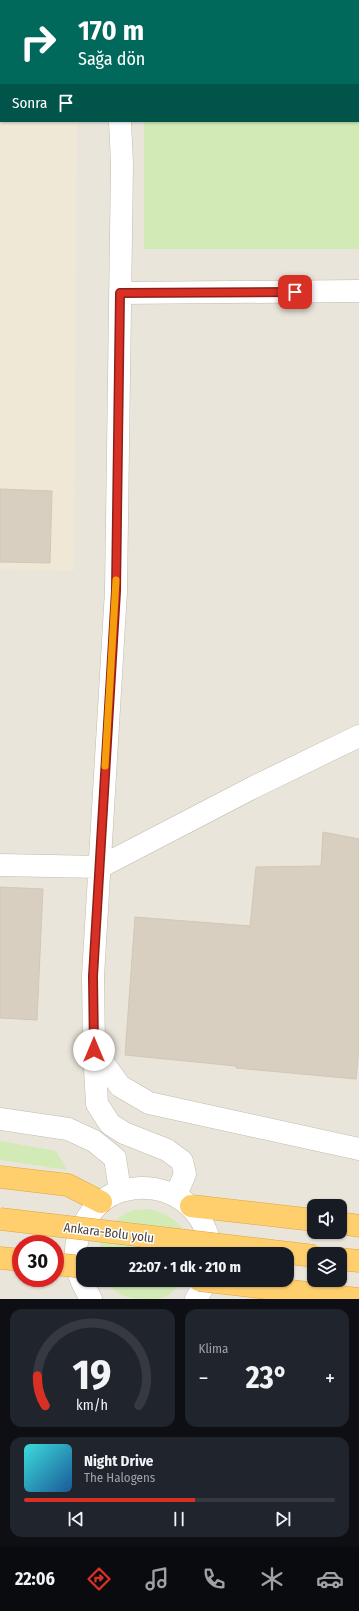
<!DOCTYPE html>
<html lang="tr">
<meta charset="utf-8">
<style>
body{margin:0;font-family:"Fira Sans Condensed",sans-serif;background:#20242c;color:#f1f3f6;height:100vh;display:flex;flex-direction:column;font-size:15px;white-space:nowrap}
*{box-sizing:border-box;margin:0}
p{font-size:13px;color:#9ea1a6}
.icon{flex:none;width:22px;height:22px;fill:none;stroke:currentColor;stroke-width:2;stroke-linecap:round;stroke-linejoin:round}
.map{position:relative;height:1299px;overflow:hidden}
.details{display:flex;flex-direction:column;gap:10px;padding:10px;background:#0d0f14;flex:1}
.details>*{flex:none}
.guide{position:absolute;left:0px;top:0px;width:359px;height:122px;box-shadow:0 1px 3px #0004;background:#00695c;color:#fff;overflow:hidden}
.fabs{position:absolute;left:307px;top:1199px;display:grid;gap:8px}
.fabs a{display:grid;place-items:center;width:40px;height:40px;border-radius:8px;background:#171b24;box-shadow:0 1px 3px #0004;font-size:20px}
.speed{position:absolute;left:12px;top:1235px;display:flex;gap:8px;font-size:20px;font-weight:700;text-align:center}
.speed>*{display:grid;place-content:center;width:52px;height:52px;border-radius:50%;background:#171b24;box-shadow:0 1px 3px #0004;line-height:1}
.speed .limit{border:6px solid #d22;background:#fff;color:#111}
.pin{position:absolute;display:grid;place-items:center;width:34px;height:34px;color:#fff;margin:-17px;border-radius:8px;box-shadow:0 2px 6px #0006}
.me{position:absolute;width:44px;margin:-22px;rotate:0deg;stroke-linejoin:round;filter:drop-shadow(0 0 3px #0008)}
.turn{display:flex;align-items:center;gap:14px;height:84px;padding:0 12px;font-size:18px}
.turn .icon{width:52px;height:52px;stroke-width:2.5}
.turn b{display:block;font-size:28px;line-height:34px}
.then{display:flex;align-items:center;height:38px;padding:0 12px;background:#0003;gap:8px;font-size:15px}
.big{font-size:30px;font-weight:700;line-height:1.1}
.details .tile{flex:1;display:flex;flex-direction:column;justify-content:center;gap:6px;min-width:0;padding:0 14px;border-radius:12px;background:#20242c}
.details .dial{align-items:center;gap:0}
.dial svg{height:104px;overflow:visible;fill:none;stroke:#363941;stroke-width:7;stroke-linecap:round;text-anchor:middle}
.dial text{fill:#f1f3f6;stroke:none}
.song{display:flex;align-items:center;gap:12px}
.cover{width:48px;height:48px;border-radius:6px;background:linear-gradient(135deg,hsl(180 70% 55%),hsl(210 70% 35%))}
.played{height:4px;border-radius:2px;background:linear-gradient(90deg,#d93025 55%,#363941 55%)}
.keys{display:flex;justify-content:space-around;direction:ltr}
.heat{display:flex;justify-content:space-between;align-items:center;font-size:22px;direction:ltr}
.details .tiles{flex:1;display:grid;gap:10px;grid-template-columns:1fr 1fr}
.tile:last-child{grid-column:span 2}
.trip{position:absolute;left:76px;top:1247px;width:218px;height:40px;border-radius:12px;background:#171b24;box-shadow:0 1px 3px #0004;font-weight:700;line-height:40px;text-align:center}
.menu{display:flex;height:64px;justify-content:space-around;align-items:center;background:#090b0e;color:#9ea1a6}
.menu .icon{width:28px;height:28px}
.menu .selected{color:#d93025}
.menu b{font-size:18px;color:#f1f3f6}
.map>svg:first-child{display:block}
.residential{fill:#eae5da;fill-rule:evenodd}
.education{fill:#efe8d6}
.green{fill:#d2eab5}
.building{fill:#d8cfc1;stroke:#d3c7b4}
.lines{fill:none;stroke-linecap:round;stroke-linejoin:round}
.minor-casing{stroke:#c2bbae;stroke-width:23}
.highway-casing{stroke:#e0a43c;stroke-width:23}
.minor{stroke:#fff;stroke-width:22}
.highway{stroke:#ffcf6e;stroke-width:22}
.highway-bridge-casing{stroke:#e0a43c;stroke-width:23;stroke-linecap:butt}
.highway-bridge{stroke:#ffcf6e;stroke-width:22}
.route-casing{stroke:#8d1f18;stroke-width:10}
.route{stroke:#d93025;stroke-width:7}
.slow{stroke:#f59e0b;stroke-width:7}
.labels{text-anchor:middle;stroke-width:3;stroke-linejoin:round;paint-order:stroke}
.street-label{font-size:13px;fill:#4b4439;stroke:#fff}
</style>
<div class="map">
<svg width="359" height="1299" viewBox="0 0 359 1299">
<rect width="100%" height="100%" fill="#f6f3ec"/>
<path class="residential" d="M 0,0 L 359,0 L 359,1299 L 0,1299 ZM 1,1 L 358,1 L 358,121 L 1,121 ZM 314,1206 L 340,1206 L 340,1232 L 314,1232 ZM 21,1244 L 55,1244 L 55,1278 L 21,1278 ZM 83,1254 L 287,1254 L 287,1280 L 83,1280 ZM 314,1254 L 340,1254 L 340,1280 L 314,1280 Z"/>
<path class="education" d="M 0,0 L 78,0 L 1,1 L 1,121 L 77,121 L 74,571 L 0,569 Z"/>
<path class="green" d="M 144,0 L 359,0 L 359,249 L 144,249 L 144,121 L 358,121 L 358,1 Z
M 0,1141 L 56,1151 L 67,1170 L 0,1160 Z
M 149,1209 C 173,1215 190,1228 190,1254 L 99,1254 C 98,1234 115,1216 134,1210 C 138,1209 144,1210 149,1209 Z
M 106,1280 L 183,1280 C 178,1287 172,1293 165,1297 C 160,1299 155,1299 149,1299 C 131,1299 117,1298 106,1280 Z"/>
<path class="building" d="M 0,489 L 52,491 L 50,563 L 0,562 Z
M 323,832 L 359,839 L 359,1048 L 356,1079 L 236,1068 L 236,1066 L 125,1055 L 135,917 L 250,926 L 256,867 L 321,866 Z
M 0,887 L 43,889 L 37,1020 L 0,1018 Z"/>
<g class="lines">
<g class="minor-casing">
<path id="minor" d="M 114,0 L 114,1
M 120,121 L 122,164 L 116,591 L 93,976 L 94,1050 L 120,1086 L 149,1103 L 359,1149
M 120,293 L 359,291
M 0,865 L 100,867 L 254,787 L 359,736
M 94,1050 L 97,1104 L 110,1124 L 124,1133 L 167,1150 L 182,1161 L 185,1174 L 176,1195
M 0,1119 L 68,1129 L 94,1141 L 115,1158 L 120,1191
M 91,1299 C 84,1287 77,1274 76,1260 C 73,1232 94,1199 121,1191 C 167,1178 208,1207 211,1254
M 196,1299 L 207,1280"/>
</g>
<g class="highway-casing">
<path id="highway" d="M 0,1177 L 68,1185 L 101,1202
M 191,1206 L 314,1220
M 340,1223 L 359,1226
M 0,1258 L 21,1260
M 340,1259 L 359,1261"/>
</g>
<use href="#minor" class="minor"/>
<use href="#highway" class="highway"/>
<g class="highway-bridge-casing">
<path id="highway-bridge" d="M 0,1219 L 314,1256
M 55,1264 L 83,1267
M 199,1280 L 359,1299"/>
</g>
<use href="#highway-bridge" class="highway-bridge"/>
</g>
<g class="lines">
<g class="route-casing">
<path id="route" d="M 94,1050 L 93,976 L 116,591 L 120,293 L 295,292"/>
</g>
<use href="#route" class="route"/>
<path class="slow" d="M 105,766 L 116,580"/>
</g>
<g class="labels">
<g class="street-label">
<text transform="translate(109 1232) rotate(7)" y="5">Ankara-Bolu yolu</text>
</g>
</g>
</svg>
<div class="fabs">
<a><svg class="icon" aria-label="sound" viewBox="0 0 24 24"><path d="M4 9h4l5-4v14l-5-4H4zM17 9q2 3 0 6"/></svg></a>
<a><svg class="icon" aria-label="layers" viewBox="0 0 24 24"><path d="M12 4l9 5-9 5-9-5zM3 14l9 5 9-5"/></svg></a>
</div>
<div class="speed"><div class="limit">30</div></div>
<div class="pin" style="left:295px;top:292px;background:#d93025"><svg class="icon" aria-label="arrive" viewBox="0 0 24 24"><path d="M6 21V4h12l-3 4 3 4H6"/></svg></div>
<svg class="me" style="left:94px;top:1050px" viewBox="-20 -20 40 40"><circle r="19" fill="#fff"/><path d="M0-13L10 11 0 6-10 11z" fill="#d93025"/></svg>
<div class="trip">22:07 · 1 dk · 210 m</div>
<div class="guide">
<div class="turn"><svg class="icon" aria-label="right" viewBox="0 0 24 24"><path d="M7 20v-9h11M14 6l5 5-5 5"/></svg><div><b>170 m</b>Sağa dön</div></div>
<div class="then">Sonra<svg class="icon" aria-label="arrive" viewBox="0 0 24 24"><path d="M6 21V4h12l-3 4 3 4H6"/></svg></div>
</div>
</div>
<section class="details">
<div class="tiles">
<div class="tile dial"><svg viewBox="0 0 100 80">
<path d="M14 69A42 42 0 1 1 86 69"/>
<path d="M14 69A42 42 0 0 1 8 46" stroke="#d93025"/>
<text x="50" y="56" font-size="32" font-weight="700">19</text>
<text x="50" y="72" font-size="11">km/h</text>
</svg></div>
<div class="tile"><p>Klima</p>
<div class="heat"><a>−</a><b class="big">23°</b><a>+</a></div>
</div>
<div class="tile">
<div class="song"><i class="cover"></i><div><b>Night Drive</b><p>The Halogens</p></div></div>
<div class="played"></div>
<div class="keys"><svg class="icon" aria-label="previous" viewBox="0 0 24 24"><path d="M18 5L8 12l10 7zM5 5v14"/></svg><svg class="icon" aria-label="pause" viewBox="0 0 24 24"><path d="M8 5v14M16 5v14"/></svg><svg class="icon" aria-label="next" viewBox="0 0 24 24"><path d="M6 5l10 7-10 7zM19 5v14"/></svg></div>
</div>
</div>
</section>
<nav class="menu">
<b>22:06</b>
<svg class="icon selected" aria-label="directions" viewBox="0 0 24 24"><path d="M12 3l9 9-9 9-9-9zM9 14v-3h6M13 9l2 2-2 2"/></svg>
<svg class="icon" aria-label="music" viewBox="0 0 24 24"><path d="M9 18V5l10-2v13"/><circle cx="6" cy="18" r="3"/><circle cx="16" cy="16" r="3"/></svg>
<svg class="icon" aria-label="phone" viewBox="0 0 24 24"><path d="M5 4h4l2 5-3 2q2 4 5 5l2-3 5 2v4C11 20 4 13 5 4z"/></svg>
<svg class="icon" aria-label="climate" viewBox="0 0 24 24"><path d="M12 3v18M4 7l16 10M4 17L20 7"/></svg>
<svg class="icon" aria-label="car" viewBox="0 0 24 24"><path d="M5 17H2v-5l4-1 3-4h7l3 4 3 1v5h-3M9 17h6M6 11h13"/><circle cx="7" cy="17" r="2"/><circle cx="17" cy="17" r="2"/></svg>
</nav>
